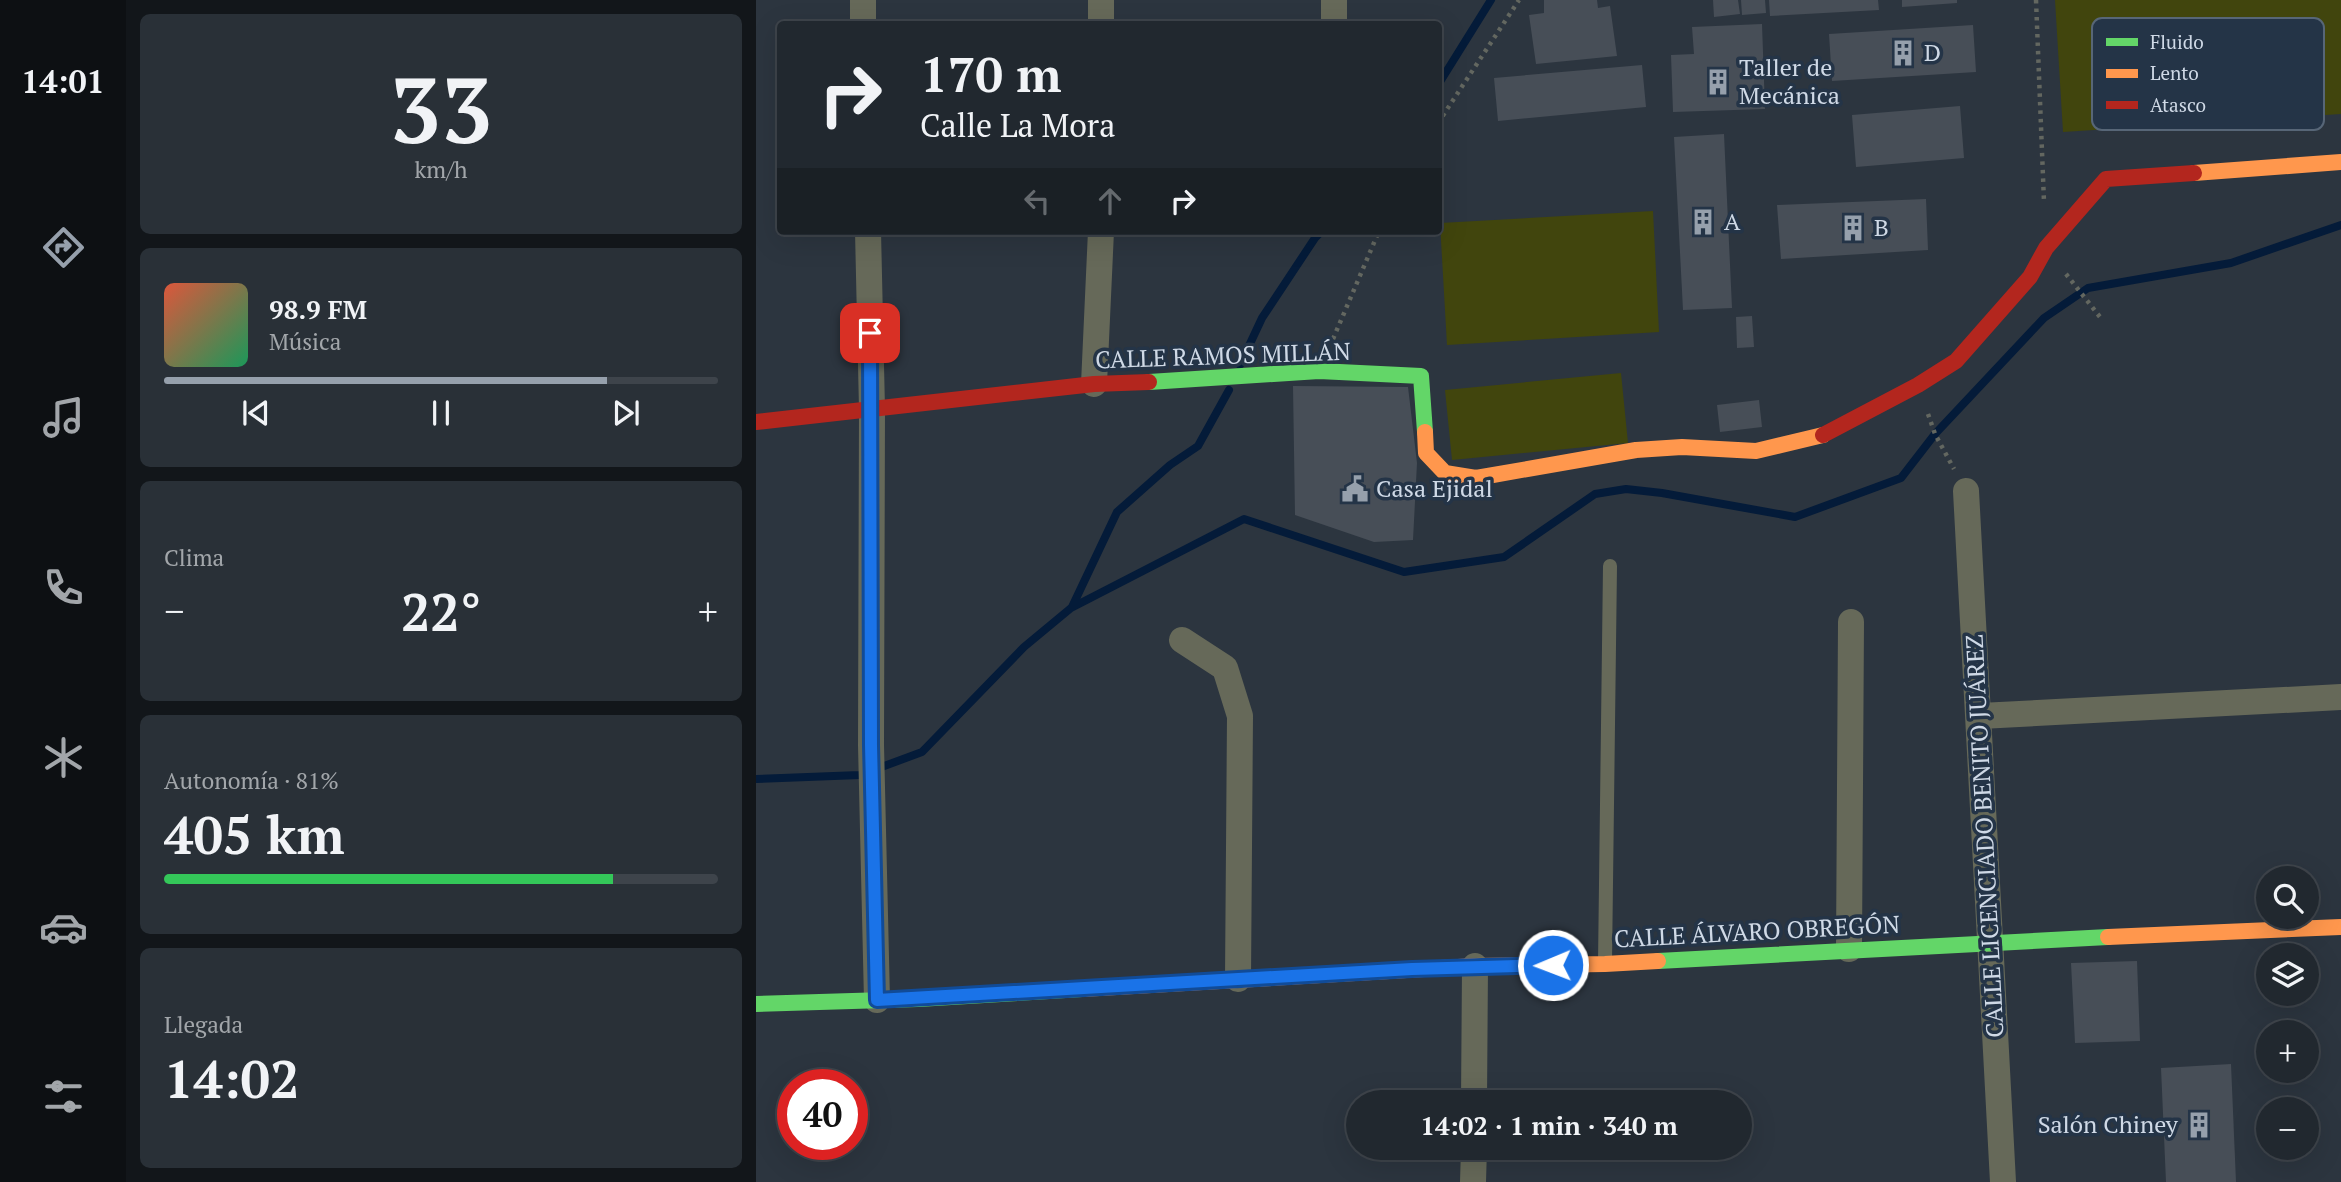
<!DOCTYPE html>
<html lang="es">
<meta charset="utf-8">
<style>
body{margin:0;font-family:"PT Serif",serif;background:#293037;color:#f1f3f6;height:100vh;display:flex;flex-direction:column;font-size:26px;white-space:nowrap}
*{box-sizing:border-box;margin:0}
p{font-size:23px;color:#a2a6aa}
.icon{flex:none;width:38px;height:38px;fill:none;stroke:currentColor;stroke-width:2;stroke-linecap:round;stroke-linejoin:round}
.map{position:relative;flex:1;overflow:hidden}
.drawer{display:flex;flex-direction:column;gap:14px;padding:14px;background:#12161a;width:630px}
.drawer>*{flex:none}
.banner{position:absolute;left:21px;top:21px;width:665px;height:214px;border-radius:7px;box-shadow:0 7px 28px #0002,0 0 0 2px #3e444b;background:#21282f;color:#f1f3f6;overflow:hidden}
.controls{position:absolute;left:1500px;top:866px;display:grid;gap:14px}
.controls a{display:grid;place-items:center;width:63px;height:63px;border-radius:50%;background:#21282f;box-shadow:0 7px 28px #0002,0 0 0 2px #3e444b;font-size:35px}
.speed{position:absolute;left:21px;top:1069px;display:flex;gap:14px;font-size:35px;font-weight:700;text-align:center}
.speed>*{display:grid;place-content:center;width:91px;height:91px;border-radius:50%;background:#21282f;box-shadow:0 7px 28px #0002,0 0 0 2px #3e444b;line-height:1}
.speed .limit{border:10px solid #d22;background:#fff;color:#111}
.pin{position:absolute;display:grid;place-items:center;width:60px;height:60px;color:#fff;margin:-30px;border-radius:14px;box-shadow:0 4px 10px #0006}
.me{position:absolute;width:77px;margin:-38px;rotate:269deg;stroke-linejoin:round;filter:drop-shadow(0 0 5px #0008)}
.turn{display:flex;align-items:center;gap:24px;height:147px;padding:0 28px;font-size:32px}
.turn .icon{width:91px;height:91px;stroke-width:2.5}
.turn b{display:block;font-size:49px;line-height:60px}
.lanes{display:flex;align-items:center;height:66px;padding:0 28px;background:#0003;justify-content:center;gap:35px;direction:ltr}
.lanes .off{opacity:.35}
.big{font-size:52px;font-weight:600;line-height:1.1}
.drawer .tile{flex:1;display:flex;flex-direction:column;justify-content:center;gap:10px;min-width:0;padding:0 24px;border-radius:10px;background:#293037}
.drawer .dial{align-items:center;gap:0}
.dial b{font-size:91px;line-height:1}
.song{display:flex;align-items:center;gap:21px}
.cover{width:84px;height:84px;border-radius:10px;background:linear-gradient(135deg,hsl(10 70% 55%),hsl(150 70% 35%))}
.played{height:7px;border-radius:4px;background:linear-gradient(90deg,#96a0ac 80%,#3e444b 80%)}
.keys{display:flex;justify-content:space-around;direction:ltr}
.heat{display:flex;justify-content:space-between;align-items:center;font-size:38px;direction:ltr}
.charge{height:10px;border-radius:5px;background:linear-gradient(90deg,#34c759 81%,#3e444b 0)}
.trip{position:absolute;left:590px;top:1090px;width:406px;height:70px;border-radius:35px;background:#21282f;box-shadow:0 7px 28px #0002,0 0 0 2px #3e444b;font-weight:600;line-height:70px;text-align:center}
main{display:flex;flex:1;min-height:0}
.tabs{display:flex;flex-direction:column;width:126px;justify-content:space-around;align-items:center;background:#0d1013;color:#a2a6aa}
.tabs .icon{width:49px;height:49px}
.tabs .current{color:#96a0ac}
.tabs b{font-size:32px;color:#f1f3f6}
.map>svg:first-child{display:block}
.green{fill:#41450d}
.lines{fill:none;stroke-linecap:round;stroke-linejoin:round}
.stream{stroke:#041b39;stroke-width:8}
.building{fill:#474e57}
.path{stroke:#636760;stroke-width:4.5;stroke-dasharray:3.5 5;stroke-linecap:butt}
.lane{stroke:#666959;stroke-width:14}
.street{stroke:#666959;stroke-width:26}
.fast{stroke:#63d668;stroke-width:16}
.slow{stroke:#ff974d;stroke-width:16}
.jam{stroke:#b3261e;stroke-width:16}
.route-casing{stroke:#114b97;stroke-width:18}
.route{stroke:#1a73e8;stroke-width:12}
.labels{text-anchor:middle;stroke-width:7;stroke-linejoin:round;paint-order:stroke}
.poi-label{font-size:24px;fill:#cfd9e6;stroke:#243447;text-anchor:start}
.street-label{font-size:24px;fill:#cfd9e6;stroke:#243447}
.key{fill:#243447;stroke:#576677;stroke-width:2}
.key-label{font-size:19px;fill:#cfd9e6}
</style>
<main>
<nav class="tabs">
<b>14:01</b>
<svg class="icon current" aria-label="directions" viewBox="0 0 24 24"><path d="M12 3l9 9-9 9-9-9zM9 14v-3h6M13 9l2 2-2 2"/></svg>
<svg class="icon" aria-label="music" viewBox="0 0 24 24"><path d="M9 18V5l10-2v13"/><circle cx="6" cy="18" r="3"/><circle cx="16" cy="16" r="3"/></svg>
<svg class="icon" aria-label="phone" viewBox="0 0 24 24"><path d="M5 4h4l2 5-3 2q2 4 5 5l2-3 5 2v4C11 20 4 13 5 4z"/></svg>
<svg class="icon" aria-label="climate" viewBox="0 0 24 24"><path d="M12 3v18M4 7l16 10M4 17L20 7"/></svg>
<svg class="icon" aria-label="car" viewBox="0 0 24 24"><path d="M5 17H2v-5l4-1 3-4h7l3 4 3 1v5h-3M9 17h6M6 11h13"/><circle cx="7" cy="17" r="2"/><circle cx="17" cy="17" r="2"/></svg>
<svg class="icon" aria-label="filters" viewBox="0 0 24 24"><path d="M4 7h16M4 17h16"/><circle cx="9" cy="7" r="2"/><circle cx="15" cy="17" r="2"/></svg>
</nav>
<section class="drawer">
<div class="tile dial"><b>33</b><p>km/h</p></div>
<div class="tile">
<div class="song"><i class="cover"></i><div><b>98.9 FM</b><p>Música</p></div></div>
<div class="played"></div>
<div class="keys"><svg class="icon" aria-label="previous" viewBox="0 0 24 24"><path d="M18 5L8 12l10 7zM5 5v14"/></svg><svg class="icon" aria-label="pause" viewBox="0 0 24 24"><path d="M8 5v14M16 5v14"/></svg><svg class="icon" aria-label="next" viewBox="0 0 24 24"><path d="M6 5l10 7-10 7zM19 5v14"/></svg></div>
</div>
<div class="tile"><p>Clima</p>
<div class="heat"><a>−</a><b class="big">22°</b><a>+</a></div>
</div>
<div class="tile"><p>Autonomía · 81%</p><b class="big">405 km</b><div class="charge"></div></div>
<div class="tile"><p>Llegada</p><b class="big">14:02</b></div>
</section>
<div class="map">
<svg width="1585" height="1182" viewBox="0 0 1585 1182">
<rect width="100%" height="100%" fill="#2c353f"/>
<path class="green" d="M 1299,0 L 1585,0 L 1585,114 L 1307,132 Z
M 897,211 L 903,332 L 691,345 L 684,223 Z
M 865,373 L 872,443 L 696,460 L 689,390 Z"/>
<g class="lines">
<path class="stream" d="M 682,85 L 735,0
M 484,365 L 506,318 L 559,238 L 566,231
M 316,607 L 361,512 L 414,465 L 442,446 L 473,390
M 0,779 L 104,775 L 166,752 L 268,647 L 315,608 L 488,519 L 648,572 L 748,557 L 839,494 L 870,489 L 906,493 L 1039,517 L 1145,478 L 1179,434 L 1288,318 L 1332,288 L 1475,263 L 1585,225"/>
</g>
<path class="building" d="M 788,0 L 841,0 L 842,8 L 854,6 L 861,56 L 780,64 L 773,15 L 788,13 Z
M 957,0 L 982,0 L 984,14 L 958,17 Z
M 985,0 L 1009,0 L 1010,13 L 986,15 Z
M 1013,0 L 1122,0 L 1123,10 L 1014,16 Z
M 1146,0 L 1201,0 L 1201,3 L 1146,7 Z
M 1006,24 L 1009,109 L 917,112 L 915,55 L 938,54 L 936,27 Z
M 1217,25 L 1220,72 L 1076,81 L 1073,34 Z
M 886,65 L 890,107 L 742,121 L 738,78 Z
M 1204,106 L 1208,158 L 1100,167 L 1096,115 Z
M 968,134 L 976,308 L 927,310 L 918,137 Z
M 1170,199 L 1172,250 L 1025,259 L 1021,205 Z
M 996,316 L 998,347 L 981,348 L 980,317 Z
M 537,386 L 652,387 L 661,463 L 657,540 L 618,542 L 539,515 Z
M 1003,400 L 1006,427 L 964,432 L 961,405 Z
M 1381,961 L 1384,1041 L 1319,1043 L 1315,963 Z
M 1475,1064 L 1480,1182 L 1410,1182 L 1405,1068 Z"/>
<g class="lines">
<path class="path" d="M 1280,0 L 1288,202
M 682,123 L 763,0
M 1310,274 L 1344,317
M 577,339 L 623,231
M 1172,414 L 1179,434 L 1198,469"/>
<path class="lane" d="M 849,963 L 854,566"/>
<path class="street" d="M 107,0 L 107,24
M 345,0 L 345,24
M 578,24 L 578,0
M 112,231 L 116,409 L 115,745 L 121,1000
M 338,384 L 345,231
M 1210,491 L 1247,1182
M 426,640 L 469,668 L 484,716 L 482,979
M 1224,716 L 1585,697
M 1093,949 L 1095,622
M 718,1102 L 719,966
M 717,1182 L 718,1148"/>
<path class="fast" d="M 393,382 L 563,371 L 665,376 L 669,432
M 902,961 L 1352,937
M 0,1004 L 162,999 L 326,989"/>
<path class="slow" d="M 1438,173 L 1585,162
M 669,432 L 670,453 L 689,473 L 720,478 L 880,450 L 926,447 L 1000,451 L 1067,435
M 1352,937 L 1585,927
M 326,989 L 719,966 L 849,964 L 902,961"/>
<path class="jam" d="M 0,422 L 338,384 L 393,382
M 1067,435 L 1162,385 L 1200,361 L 1274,277 L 1290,248 L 1350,179 L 1438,173"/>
</g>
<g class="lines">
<g class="route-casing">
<path id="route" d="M 114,333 L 115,745 L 121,1000 L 656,969 L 797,965"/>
</g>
<use href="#route" class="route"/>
</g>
<defs>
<g id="building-bare" transform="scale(2.1)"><path d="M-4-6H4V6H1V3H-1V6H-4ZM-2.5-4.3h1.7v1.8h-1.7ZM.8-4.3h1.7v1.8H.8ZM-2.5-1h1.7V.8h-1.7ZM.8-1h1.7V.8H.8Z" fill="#96a0ac" stroke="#243447" stroke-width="2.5" paint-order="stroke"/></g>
<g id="civic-bare" transform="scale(2.1)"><path d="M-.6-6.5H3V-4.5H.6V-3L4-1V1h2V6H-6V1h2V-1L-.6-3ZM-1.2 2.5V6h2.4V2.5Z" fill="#96a0ac" stroke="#243447" stroke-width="2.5" paint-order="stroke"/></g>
</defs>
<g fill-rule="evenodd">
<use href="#building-bare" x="1147" y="53"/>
<use href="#building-bare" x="962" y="82"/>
<use href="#building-bare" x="947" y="222"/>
<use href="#building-bare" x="1097" y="228"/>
<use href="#civic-bare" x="599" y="489"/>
<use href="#building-bare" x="1443" y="1125"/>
</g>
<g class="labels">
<g class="poi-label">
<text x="1168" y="61">D</text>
<text x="983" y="76">Taller de<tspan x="983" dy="28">Mecánica</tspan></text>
<text x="968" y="230">A</text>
<text x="1118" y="236">B</text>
<text x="620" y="497">Casa Ejidal</text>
<text x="1422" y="1133" text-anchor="end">Salón Chiney</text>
</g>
<g class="street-label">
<text transform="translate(467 356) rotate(-2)" y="8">CALLE RAMOS MILLÁN</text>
<text transform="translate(1229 836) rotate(-93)" y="8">CALLE LICENCIADO BENITO JUÁREZ</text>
<text transform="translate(1001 932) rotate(-3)" y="8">CALLE ÁLVARO OBREGÓN</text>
</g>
</g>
<rect x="1336" y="18" width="232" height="112" rx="10" class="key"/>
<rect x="1350" y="38" width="32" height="8" fill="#63d668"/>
<rect x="1350" y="69" width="32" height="9" fill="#ff974d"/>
<rect x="1350" y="101" width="32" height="8" fill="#b3261e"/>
<g class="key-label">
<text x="1394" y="49">Fluido</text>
<text x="1394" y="80">Lento</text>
<text x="1394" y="112">Atasco</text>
</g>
</svg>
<div class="controls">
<a><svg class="icon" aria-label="search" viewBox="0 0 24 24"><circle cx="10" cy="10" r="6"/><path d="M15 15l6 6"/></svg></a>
<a><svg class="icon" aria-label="layers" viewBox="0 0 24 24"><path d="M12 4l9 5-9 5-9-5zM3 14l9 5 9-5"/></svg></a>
<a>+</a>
<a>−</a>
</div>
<div class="speed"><div class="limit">40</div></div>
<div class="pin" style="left:114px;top:333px;background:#d93025"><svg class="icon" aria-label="arrive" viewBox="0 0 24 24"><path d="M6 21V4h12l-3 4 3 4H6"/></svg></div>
<svg class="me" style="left:797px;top:965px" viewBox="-20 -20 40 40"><circle r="17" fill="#1a73e8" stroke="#fff" stroke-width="3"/><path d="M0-11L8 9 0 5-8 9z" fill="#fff"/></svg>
<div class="trip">14:02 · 1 min · 340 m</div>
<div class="banner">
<div class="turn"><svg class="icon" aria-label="right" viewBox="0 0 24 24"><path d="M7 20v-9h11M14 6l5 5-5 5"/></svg><div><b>170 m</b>Calle La Mora</div></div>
<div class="lanes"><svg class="icon off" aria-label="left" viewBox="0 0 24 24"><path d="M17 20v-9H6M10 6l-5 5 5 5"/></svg><svg class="icon off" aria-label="ahead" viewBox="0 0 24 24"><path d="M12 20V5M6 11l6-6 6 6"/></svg><svg class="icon" aria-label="right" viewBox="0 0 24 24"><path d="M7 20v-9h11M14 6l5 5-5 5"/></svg></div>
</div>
</div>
</main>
